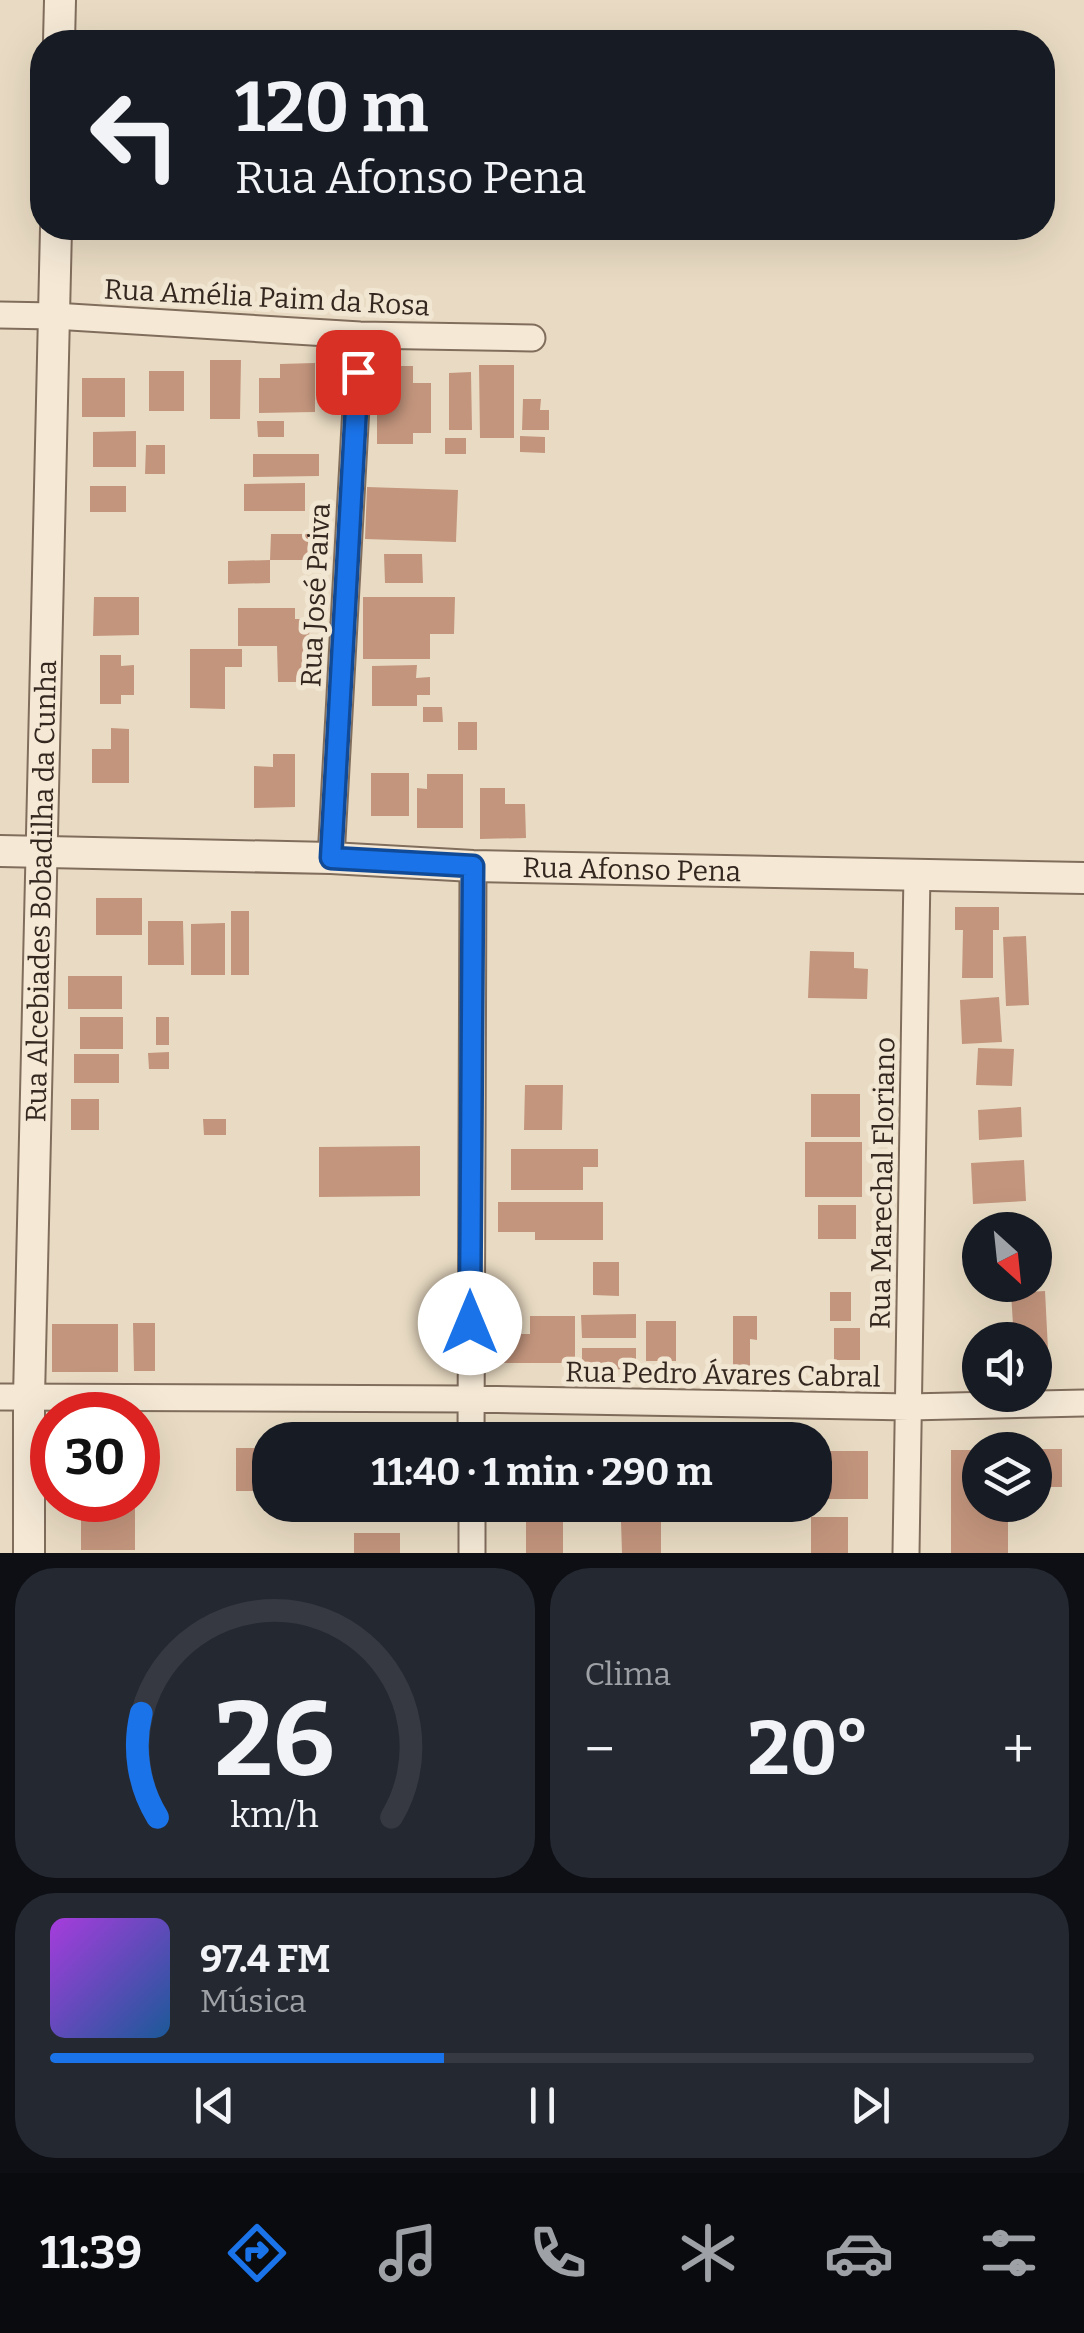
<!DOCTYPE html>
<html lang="es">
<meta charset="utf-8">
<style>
body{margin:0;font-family:Bitter,serif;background:#242831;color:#f1f3f6;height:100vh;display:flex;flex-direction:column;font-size:38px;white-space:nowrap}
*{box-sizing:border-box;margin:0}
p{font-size:32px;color:#9ea1a6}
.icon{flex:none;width:55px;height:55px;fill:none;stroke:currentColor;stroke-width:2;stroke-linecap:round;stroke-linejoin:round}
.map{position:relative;height:1553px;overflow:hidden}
.panel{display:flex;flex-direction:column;gap:15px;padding:15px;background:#0d0f14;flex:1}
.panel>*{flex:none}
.banner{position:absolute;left:30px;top:30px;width:1025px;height:210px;border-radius:40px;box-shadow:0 10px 40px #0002;background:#171b24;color:#f1f3f6;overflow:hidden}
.needle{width:65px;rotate:153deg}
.controls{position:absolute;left:962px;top:1212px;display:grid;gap:20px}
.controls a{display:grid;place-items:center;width:90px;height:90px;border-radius:50%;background:#171b24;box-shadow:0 10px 40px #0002;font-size:50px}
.speed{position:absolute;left:30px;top:1392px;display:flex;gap:20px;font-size:50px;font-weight:700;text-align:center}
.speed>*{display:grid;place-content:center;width:130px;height:130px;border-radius:50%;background:#171b24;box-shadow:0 10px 40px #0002;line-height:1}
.speed .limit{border:15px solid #d22;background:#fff;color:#111}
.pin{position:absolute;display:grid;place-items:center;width:85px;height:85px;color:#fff;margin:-42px;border-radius:20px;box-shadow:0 5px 15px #0006}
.me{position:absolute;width:110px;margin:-55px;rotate:0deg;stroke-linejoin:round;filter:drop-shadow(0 0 8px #0008)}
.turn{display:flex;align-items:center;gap:35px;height:210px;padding:0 40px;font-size:45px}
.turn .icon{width:130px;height:130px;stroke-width:2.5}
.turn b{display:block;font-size:70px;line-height:85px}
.big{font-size:75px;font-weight:700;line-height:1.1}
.panel .tile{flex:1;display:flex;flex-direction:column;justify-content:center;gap:15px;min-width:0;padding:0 35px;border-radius:40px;background:#242831}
.panel .dial{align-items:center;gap:0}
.dial svg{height:260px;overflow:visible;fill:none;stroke:#363941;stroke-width:7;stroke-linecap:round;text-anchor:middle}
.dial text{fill:#f1f3f6;stroke:none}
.song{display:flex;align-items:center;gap:30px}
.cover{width:120px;height:120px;border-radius:15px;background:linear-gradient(135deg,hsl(280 70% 55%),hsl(210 70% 35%))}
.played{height:10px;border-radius:5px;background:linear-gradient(90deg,#1a73e8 40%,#363941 40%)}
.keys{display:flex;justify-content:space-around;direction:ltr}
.heat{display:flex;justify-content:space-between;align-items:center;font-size:55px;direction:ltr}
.panel .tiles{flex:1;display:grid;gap:15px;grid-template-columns:1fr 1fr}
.tile:last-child{grid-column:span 2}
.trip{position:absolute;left:252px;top:1422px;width:580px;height:100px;border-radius:40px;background:#171b24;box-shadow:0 10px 40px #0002;font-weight:700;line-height:100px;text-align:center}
.tabs{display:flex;height:160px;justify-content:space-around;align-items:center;background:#090b0e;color:#9ea1a6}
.tabs .icon{width:70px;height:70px}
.tabs .active{color:#1a73e8}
.tabs b{font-size:45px;color:#f1f3f6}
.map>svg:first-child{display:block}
.building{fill:#c3957d}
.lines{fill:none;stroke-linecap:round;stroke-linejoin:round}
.minor-casing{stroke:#816d5c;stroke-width:29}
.tertiary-casing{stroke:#816d5c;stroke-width:34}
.minor{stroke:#f5e9d6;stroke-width:25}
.tertiary{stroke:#f5e9d6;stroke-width:30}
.route-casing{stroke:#114b97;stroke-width:25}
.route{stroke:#1a73e8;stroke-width:18}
.labels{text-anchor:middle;stroke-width:10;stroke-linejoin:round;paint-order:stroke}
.street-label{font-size:28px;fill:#33271f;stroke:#f1e6d2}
</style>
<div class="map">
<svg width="1084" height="1553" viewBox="0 0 1084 1553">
<rect width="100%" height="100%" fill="#e9dbc3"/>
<path class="building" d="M 210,360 L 241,360 L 240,419 L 210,419 Z
M 315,363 L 315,412 L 259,413 L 259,378 L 280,378 L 280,364 Z
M 479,365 L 514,365 L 514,438 L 480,438 Z
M 377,366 L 413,366 L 413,383 L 431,383 L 431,433 L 413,433 L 413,444 L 377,444 Z
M 149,371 L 184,371 L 184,411 L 149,411 Z
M 471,372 L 472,430 L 449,430 L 449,373 Z
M 82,378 L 125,378 L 125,417 L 82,417 Z
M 523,399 L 541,399 L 540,410 L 549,410 L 549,430 L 522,430 Z
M 257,421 L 284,421 L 284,437 L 258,437 Z
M 136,431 L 136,467 L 93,467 L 93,432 Z
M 520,436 L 545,437 L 545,453 L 520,452 Z
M 445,438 L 466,438 L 466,454 L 445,454 Z
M 146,445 L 165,445 L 165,474 L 145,474 Z
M 253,454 L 319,454 L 319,476 L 253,477 Z
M 305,483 L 305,511 L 244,511 L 244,484 Z
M 90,486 L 126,486 L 126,512 L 90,512 Z
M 367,487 L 458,490 L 456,542 L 365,539 Z
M 271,534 L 308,534 L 308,560 L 270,560 Z
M 384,554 L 422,554 L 423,583 L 385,583 Z
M 270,560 L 270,583 L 228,584 L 228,561 Z
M 94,597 L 139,597 L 139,635 L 93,636 Z
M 363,597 L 455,597 L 454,634 L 430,634 L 430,659 L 363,659 Z
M 238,608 L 295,608 L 295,619 L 309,619 L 310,682 L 278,682 L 277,646 L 238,646 Z
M 190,649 L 242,649 L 242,667 L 225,667 L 225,709 L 190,708 Z
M 100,655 L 121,655 L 121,666 L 134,665 L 134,695 L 121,695 L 121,704 L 100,704 Z
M 417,665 L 416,678 L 430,677 L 430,695 L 417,695 L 417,706 L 372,706 L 372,666 Z
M 423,707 L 442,707 L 443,722 L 423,722 Z
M 458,722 L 477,722 L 477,750 L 458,750 Z
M 111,728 L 129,729 L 129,783 L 92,783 L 92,749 L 111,749 Z
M 273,754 L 295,754 L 295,807 L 254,808 L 254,766 L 273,767 Z
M 371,773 L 409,773 L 409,816 L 371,816 Z
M 427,774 L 463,774 L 463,828 L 417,828 L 417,788 L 427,789 Z
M 480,788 L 505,788 L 505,804 L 525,804 L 526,838 L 480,839 Z
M 96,898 L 142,898 L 142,935 L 96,935 Z
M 955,907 L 999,907 L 999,930 L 993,930 L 993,978 L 962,978 L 963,930 L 955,930 Z
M 231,911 L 249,911 L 249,975 L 231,975 Z
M 148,921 L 183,921 L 184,965 L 148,965 Z
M 225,923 L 225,975 L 191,975 L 191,924 Z
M 1026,936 L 1029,1005 L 1006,1006 L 1003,937 Z
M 810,951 L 854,952 L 854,968 L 868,969 L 867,999 L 808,998 Z
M 68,976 L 122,976 L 122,1009 L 68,1009 Z
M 999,997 L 1002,1042 L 962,1044 L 960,1000 Z
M 80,1017 L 123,1017 L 123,1049 L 80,1049 Z
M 156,1017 L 169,1017 L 169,1045 L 156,1045 Z
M 978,1048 L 1014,1049 L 1012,1086 L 976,1085 Z
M 169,1052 L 169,1069 L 149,1069 L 148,1053 Z
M 74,1054 L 119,1054 L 119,1083 L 74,1083 Z
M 525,1085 L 563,1085 L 562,1130 L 524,1130 Z
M 811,1094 L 860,1094 L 860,1137 L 811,1137 Z
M 71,1099 L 99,1099 L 99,1130 L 71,1130 Z
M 1021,1107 L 1022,1137 L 979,1140 L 978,1110 Z
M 203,1119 L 226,1119 L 226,1135 L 204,1135 Z
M 805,1142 L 862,1142 L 862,1197 L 805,1197 Z
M 420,1146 L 420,1196 L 319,1197 L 319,1147 Z
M 511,1149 L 598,1149 L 598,1167 L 583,1167 L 583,1190 L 511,1190 Z
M 1024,1160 L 1026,1201 L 973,1204 L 971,1163 Z
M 498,1202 L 603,1202 L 603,1240 L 535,1240 L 535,1232 L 498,1232 Z
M 818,1205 L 856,1205 L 856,1239 L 818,1239 Z
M 593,1262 L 619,1262 L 619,1296 L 593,1295 Z
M 1045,1291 L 1049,1369 L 1035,1370 L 1035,1340 L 1014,1340 L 1011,1293 Z
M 830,1292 L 851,1292 L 851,1321 L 830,1321 Z
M 636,1314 L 636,1338 L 582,1338 L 581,1315 Z
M 530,1316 L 575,1316 L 575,1363 L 504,1363 L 505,1334 L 530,1334 Z
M 733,1316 L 757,1316 L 757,1340 L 750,1339 L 750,1366 L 733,1366 Z
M 646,1321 L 676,1321 L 676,1361 L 646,1361 Z
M 133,1323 L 155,1323 L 155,1371 L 134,1371 Z
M 52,1324 L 118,1324 L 118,1372 L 52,1372 Z
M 834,1328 L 860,1328 L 860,1360 L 834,1360 Z
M 582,1348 L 636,1348 L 636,1369 L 582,1370 Z
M 236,1448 L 261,1448 L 261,1491 L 236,1491 Z
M 1035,1449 L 1062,1449 L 1062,1487 L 1035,1487 Z
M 951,1450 L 980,1450 L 980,1505 L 1008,1505 L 1008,1553 L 951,1553 Z
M 818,1451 L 868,1451 L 868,1499 L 818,1499 Z
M 81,1500 L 135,1500 L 135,1550 L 81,1550 Z
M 395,1505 L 422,1505 L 422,1514 L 395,1514 Z
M 660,1505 L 692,1505 L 692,1516 L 660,1517 Z
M 811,1517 L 848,1517 L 848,1553 L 811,1553 Z
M 563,1519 L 563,1553 L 526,1553 L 526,1520 Z
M 621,1522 L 661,1522 L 661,1553 L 622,1553 Z
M 354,1533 L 400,1533 L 400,1553 L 354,1553 Z"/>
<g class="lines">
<g class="minor-casing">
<path id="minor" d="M 0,315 L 54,316 L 360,335 L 532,338
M 331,858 L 360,335
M 0,1397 L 470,1399 L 909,1407 L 1084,1403
M 471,1440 L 473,866
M 472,1505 L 472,1553
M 906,1553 L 917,873"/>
</g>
<g class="tertiary-casing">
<g id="tertiary">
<path d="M 59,42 L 60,0"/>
<path id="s1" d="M 0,851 L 331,858 L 473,866 L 1084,878"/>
<path id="s2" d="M 29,1553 L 29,1397 L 56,228"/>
</g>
</g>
<use href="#minor" class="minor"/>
<use href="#tertiary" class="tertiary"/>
</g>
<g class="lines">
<g class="route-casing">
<path id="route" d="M 358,372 L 331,858 L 473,866 L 470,1323"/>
</g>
<use href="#route" class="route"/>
</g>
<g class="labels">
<g class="street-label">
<text transform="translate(267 297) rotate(3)" y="10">Rua Amélia Paim da Rosa</text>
<text transform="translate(315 595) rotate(-87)" y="10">Rua José Paiva</text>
<text dy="10" stroke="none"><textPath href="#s1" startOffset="632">Rua Afonso Pena</textPath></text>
<text dy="10" stroke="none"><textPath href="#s2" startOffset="662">Rua Alcebiades Bobadilha da Cunha</textPath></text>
<text transform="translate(882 1183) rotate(-89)" y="10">Rua Marechal Floriano</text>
<text transform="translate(723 1374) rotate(1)" y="10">Rua Pedro Ávares Cabral</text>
</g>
</g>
</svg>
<div class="controls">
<a><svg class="needle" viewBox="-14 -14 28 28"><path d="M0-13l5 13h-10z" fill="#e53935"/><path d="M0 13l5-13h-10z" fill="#9ea1a6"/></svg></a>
<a><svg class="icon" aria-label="sound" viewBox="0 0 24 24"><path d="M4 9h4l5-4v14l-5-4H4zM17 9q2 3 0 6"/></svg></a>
<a><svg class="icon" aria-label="layers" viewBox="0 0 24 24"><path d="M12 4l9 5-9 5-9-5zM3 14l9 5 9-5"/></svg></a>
</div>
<div class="speed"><div class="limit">30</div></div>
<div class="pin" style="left:358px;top:372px;background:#d93025"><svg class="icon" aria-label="arrive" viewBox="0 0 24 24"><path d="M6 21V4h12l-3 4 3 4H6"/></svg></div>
<svg class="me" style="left:470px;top:1323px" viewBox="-20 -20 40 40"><circle r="19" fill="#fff"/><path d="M0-13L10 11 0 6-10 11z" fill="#1a73e8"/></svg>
<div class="trip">11:40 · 1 min · 290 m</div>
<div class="banner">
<div class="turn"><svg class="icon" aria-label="left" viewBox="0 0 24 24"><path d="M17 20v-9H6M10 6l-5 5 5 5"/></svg><div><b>120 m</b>Rua Afonso Pena</div></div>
</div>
</div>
<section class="panel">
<div class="tiles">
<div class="tile dial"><svg viewBox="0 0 100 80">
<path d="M14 69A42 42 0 1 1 86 69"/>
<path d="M14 69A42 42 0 0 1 9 37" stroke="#1a73e8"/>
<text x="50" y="56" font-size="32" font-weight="700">26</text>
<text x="50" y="72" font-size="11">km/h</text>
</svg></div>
<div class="tile"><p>Clima</p>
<div class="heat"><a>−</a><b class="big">20°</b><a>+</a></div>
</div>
<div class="tile">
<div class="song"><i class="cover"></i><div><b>97.4 FM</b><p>Música</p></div></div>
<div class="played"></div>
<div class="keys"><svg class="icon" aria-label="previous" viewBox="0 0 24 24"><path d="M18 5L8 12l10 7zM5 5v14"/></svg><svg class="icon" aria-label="pause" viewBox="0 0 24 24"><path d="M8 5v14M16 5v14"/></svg><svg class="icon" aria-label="next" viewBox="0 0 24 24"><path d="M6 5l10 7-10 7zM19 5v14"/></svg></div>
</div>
</div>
</section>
<nav class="tabs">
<b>11:39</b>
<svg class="icon active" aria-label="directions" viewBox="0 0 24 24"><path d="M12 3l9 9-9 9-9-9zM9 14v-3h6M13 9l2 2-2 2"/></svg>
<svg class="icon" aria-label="music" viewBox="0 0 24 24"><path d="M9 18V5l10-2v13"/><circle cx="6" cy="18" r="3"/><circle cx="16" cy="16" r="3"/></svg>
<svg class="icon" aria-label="phone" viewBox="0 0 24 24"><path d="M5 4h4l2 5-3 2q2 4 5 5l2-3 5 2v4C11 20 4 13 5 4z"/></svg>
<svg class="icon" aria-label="climate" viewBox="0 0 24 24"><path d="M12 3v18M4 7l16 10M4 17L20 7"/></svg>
<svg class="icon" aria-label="car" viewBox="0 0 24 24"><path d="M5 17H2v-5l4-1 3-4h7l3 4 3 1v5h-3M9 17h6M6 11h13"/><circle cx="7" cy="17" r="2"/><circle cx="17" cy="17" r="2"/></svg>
<svg class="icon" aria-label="filters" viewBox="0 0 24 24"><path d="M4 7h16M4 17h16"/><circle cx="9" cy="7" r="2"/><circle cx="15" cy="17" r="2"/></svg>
</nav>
